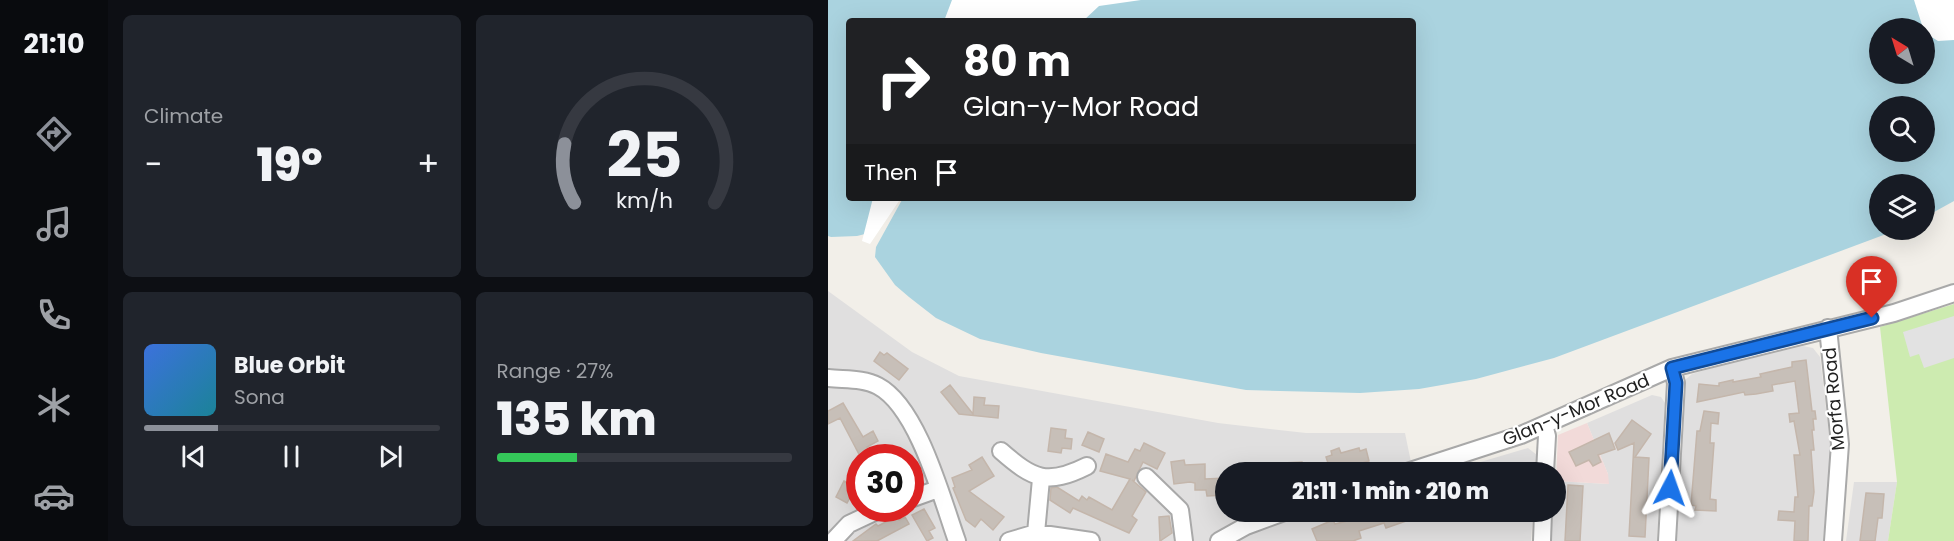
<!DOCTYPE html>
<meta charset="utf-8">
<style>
body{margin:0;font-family:Poppins,sans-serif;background:#20242c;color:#f1f3f6;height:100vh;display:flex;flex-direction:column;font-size:22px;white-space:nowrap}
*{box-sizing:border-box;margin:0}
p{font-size:20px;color:#9ea1a6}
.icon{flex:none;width:33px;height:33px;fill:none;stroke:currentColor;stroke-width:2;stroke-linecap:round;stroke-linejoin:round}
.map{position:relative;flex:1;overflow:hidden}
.sheet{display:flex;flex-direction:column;gap:15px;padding:15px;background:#0d0f14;width:720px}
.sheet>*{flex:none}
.hud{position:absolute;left:18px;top:18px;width:570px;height:183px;border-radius:6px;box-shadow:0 6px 24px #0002;background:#202124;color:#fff;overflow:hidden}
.needle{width:39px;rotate:322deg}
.buttons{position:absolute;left:1041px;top:18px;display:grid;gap:12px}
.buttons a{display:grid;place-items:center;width:66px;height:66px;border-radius:50%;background:#171b24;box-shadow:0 6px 24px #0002;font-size:30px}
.speed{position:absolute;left:18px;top:444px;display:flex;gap:12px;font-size:30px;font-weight:700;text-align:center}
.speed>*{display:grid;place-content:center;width:78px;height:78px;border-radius:50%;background:#171b24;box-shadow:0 6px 24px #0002;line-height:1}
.speed .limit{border:9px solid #d22;background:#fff;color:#111}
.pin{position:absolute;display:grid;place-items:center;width:51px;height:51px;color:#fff;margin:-62px -26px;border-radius:50% 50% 50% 0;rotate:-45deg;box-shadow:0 0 6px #0007}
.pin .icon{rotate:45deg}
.me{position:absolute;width:66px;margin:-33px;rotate:4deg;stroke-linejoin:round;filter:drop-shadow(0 0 4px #0008)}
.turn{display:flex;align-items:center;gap:21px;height:126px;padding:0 18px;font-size:27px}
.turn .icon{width:78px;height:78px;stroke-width:2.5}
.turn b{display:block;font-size:42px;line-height:51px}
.then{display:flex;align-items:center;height:57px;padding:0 18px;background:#0003;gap:12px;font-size:22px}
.big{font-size:45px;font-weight:800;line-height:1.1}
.sheet .widget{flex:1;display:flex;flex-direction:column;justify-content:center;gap:9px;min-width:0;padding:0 21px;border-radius:9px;background:#20242c}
.sheet .dial{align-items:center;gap:0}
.dial svg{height:156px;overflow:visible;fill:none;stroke:#363941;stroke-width:7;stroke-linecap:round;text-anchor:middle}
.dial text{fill:#f1f3f6;stroke:none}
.song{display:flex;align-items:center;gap:18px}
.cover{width:72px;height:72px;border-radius:9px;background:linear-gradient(135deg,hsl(220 70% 55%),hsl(190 70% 35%))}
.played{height:6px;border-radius:3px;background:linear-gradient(90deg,#8c9099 25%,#363941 25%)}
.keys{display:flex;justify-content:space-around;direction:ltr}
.heat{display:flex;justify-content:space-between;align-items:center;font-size:33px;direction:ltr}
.charge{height:9px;border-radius:4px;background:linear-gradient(90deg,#34c759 27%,#363941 0)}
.sheet .tiles{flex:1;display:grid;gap:15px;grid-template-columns:repeat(2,1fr)}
.trip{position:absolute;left:387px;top:462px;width:351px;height:60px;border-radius:30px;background:#171b24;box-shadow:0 6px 24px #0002;font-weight:800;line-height:60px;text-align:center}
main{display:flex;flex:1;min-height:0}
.dock{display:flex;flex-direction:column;width:108px;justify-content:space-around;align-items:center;background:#090b0e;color:#9ea1a6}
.dock .icon{width:42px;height:42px}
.dock .selected{color:#8c9099}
.dock b{font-size:27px;color:#f1f3f6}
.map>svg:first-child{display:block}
.residential{fill:#e0dfdf;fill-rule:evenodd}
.commercial{fill:#f2dad9}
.grass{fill:#cdebb0}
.parking{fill:#e2e2e2}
.water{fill:#aad3df;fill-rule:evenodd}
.pier{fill:#fff}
.building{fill:#c7bfb8;stroke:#c4b6ab;stroke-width:1.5}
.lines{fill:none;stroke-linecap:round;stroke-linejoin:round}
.minor-casing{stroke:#a9a9a9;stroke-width:20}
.minor{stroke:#fff;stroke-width:16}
.route-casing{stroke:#114b97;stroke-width:15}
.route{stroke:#1a73e8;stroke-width:10}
.labels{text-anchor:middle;stroke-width:4.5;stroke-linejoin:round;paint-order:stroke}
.street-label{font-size:18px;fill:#222;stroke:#fff}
</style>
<main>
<nav class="dock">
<b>21:10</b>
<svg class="icon selected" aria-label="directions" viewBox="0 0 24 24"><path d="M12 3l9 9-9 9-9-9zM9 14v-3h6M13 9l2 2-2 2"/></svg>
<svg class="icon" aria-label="music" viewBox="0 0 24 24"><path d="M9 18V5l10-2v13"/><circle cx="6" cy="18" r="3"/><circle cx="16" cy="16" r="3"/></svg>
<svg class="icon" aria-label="phone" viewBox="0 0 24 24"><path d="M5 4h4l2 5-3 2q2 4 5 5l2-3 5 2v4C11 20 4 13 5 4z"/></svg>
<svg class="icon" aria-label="climate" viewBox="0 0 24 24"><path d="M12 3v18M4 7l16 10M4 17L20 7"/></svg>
<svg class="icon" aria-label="car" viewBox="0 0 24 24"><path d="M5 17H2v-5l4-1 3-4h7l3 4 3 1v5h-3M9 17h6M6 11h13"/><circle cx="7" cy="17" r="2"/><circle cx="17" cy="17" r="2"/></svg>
</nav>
<section class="sheet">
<div class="tiles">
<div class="widget"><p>Climate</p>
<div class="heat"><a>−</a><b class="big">19°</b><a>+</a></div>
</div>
<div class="widget dial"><svg viewBox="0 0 100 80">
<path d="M14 69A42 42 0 1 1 86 69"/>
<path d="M14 69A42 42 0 0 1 9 39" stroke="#8c9099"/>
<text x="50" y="56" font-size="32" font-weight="700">25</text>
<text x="50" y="72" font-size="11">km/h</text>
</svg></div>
<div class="widget">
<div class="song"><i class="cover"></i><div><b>Blue Orbit</b><p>Sona</p></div></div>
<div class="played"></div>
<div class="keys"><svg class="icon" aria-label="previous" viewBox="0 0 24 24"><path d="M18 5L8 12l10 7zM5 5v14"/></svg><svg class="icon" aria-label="pause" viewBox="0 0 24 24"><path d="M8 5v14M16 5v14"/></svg><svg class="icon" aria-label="next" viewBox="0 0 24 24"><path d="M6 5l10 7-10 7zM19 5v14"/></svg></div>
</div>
<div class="widget"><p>Range · 27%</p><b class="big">135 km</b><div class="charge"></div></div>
</div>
</section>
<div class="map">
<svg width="1126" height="541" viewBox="0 0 1126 541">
<rect width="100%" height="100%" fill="#f2efe9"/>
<path class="residential" d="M 0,291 L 84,352 L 131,376 L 390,423 L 478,433 L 577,433 L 585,472 L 398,472 L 398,512 L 705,512 L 703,541 L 0,541 ZM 32,458 L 82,458 L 82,508 L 32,508 Z
M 975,346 L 985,348 L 992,357 L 1003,451 L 995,541 L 847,541 L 857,380 L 864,374 L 894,365 Z
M 824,395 L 833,397 L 837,403 L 829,541 L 722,541 L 724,512 L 728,512 L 728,481 L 780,484 L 780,474 L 759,423 Z
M 700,448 L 709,455 L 708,472 L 619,472 Z
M 1026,482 L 1069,482 L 1060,541 L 1018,541 Z"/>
<path class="commercial" d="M 759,423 L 780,474 L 781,484 L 728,481 L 730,435 Z"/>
<path class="grass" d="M 1126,304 L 1126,541 L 1060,541 L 1069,482 L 1052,327 Z"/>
<path class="parking" d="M 1126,316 L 1126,358 L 1096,368 L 1091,354 L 1082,357 L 1075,332 Z"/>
<path class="water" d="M 0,0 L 242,0 L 198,21 L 21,21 L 21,198 L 65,198 L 41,233 L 29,236 L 3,237 L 0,236 Z
M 257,0 L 1126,0 L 1126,201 L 1097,217 L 1096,184 L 1052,184 L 1052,230 L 1069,230 L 726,358 L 648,379 L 591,389 L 532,393 L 418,390 L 213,353 L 152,339 L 108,318 L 81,297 L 67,285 L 47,257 L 48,247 L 75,198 L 585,198 L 585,21 L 236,21 ZM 1052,28 L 1096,28 L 1096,74 L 1052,74 ZM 1052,106 L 1096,106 L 1096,152 L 1052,152 Z"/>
<path class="pier" d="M 124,0 L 313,0 L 271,6 L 255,21 L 116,21 Z
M 1086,0 L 1126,0 L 1126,40 L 1110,41 L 1102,36 L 1094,25 Z
M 45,198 L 73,198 L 42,244 L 34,241 Z"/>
<path class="building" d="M 52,352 L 56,355 L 59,353 L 80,369 L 71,380 L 46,361 Z
M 978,360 L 984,411 L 987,411 L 988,419 L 985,419 L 986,430 L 984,430 L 986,450 L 983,450 L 986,492 L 984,506 L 981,506 L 980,541 L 966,541 L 967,521 L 950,520 L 951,511 L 966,512 L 967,497 L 970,497 L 966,455 L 972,455 L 966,421 L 962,422 L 961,414 L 971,413 L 967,381 L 944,385 L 945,391 L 928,394 L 917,395 L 916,392 L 869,402 L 871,384 L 891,386 L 891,383 L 905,380 L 905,382 L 933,377 L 932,374 L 964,367 L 964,362 Z
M 122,385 L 145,414 L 146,397 L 157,398 L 156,405 L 171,406 L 170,418 L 131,414 L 113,392 Z
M 15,403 L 35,437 L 45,431 L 50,441 L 39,447 L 45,458 L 33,458 L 12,418 L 0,424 L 0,411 Z
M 876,411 L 891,413 L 890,424 L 883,423 L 882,443 L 886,443 L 882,499 L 888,500 L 888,511 L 867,510 L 868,506 L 863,505 L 869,431 L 872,431 Z
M 804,420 L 823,434 L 807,457 L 821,458 L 817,537 L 801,536 L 806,443 L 790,450 L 787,443 Z
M 223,428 L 238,430 L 237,438 L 244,439 L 243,449 L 234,448 L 233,453 L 220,451 Z
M 260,432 L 276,439 L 271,452 L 254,445 Z
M 781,433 L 787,449 L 770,455 L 773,462 L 765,466 L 761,460 L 748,466 L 741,452 Z
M 316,443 L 337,453 L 329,469 L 315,462 L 306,481 L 304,480 L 318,492 L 304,516 L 309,520 L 301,533 L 245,508 L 242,513 L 222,500 L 223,488 L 229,487 L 251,501 L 254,496 L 259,500 L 261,497 L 284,510 L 302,479 L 272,471 L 278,454 L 300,462 L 307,449 L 312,451 Z
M 511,448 L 513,453 L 531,448 L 532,451 L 538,449 L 541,461 L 503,472 L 498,457 L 504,455 L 503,451 Z
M 154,457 L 166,476 L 141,491 L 176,517 L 165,530 L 153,519 L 147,527 L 138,520 L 125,488 L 127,487 L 124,478 L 144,470 L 141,465 Z
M 356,460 L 357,465 L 377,464 L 377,479 L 398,478 L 398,495 L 379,496 L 378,490 L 367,490 L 367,483 L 362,482 L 346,484 L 343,462 Z
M 474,462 L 475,472 L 430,472 L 430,464 L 455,466 L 455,463 Z
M 16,481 L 28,487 L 19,503 L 8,497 Z
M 740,485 L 755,486 L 752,541 L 737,541 Z
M 1038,493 L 1056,494 L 1054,518 L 1050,518 L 1047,541 L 1032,541 Z
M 96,509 L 107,528 L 101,531 L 105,538 L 99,541 L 84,515 Z
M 554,512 L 601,513 L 558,528 L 556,523 L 531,531 L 533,538 L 525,541 L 489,541 L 484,529 L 505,520 L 507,524 Z
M 69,516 L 71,520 L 77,517 L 81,524 L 49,541 L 25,541 L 48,524 L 50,526 Z
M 341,516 L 344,533 L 332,541 L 331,517 Z"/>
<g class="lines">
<g class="minor-casing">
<path id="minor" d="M 1000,328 L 1012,444 L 1005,541
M 0,378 C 16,380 35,378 50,386 C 90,407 114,499 129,541
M 716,425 L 719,436 L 717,472
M 173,451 C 205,479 219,486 259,466
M 579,472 L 693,435 L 844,368 L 1066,313 L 1126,293
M 318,477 L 352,510 L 356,541
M 82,499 L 110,489
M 208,533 L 213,479
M 5,541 L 21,524 L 55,508
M 181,541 L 208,533 L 263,541
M 391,541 L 418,526 L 456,512
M 714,541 L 715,512
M 839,541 L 848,383 L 844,368"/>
</g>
<use href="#minor" class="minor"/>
</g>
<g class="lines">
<g class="route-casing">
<path id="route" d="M 842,488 L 848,383 L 844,368 L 1044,318"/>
</g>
<use href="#route" class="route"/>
</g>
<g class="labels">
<g class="street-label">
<text transform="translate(1006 399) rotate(-95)" y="6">Morfa Road</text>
<text transform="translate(748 410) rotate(-23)" y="6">Glan-y-Mor Road</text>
</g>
</g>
</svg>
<div class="buttons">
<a><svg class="needle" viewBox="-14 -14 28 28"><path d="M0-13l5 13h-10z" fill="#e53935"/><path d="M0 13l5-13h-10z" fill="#9ea1a6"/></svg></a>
<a><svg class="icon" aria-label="search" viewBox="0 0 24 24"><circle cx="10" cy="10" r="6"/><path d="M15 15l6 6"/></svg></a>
<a><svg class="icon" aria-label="layers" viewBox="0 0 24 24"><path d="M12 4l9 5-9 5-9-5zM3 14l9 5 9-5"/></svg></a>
</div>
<div class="speed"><div class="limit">30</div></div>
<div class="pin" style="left:1044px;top:318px;background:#d93025"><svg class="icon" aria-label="arrive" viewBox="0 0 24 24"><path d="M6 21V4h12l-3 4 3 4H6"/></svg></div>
<svg class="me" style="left:842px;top:488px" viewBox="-20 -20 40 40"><path d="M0-17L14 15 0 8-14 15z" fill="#1a73e8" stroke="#fff" stroke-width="4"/></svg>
<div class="trip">21:11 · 1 min · 210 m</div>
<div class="hud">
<div class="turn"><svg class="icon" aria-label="right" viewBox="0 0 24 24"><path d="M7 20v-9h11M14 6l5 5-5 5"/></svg><div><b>80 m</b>Glan-y-Mor Road</div></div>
<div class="then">Then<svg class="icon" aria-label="arrive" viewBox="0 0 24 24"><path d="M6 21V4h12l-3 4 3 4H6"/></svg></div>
</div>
</div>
</main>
